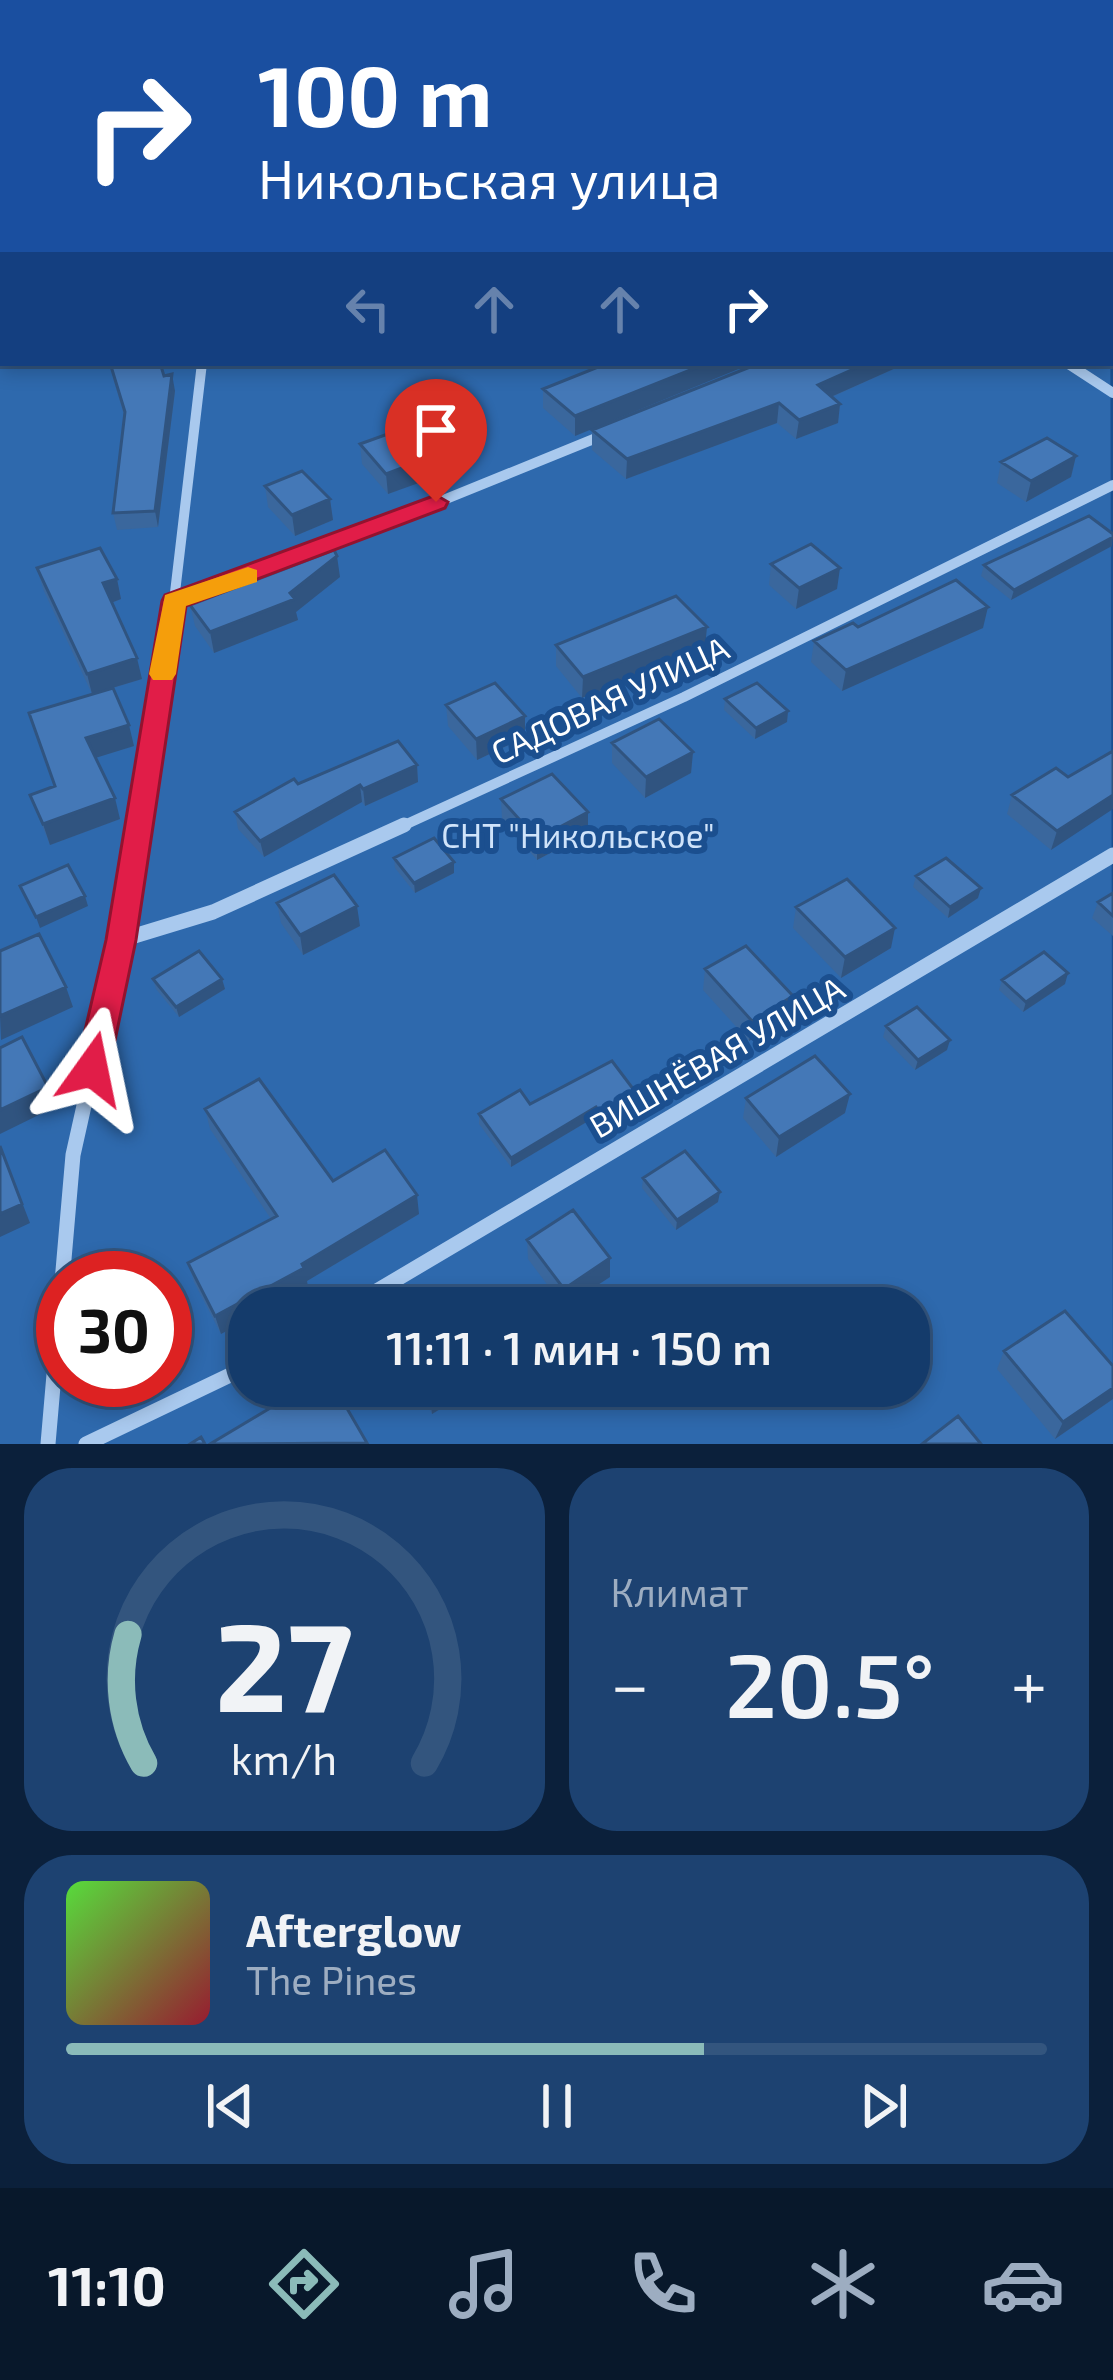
<!DOCTYPE html>
<html lang="ru">
<meta charset="utf-8">
<style>
body{margin:0;font-family:"Exo 2",sans-serif;background:#1d4271;color:#f1f3f6;height:100vh;display:flex;flex-direction:column;font-size:45px;white-space:nowrap}
*{box-sizing:border-box;margin:0}
p{font-size:39px;color:#9dadc1}
.icon{flex:none;width:66px;height:66px;fill:none;stroke:currentColor;stroke-width:2;stroke-linecap:round;stroke-linejoin:round}
.map{position:relative;height:1444px;overflow:hidden}
.side{display:flex;flex-direction:column;gap:24px;padding:24px;background:#0b203b;flex:1}
.side>*{flex:none}
.banner{position:absolute;left:0px;top:0px;width:1113px;height:366px;box-shadow:0 6px 18px #0003,0 0 0 3px #33557e;background:#1a4fa0;color:#fff;overflow:hidden}
.speed{position:absolute;left:36px;top:1251px;display:flex;gap:24px;font-size:60px;font-weight:700;text-align:center}
.speed>*{display:grid;place-content:center;width:156px;height:156px;border-radius:50%;background:#143b6b;box-shadow:0 6px 18px #0003,0 0 0 3px #33557e;line-height:1}
.speed .limit{border:18px solid #d22;background:#fff;color:#111}
.pin{position:absolute;display:grid;place-items:center;width:102px;height:102px;color:#fff;margin:-123px -51px;border-radius:50% 50% 50% 0;rotate:-45deg;box-shadow:0 0 12px #0007}
.pin .icon{rotate:45deg}
.me{position:absolute;width:132px;margin:-66px;rotate:12deg;stroke-linejoin:round;filter:drop-shadow(0 0 9px #0008)}
.turn{display:flex;align-items:center;gap:42px;height:252px;padding:0 60px;font-size:54px}
.turn .icon{width:156px;height:156px;stroke-width:2.5}
.turn b{display:block;font-size:84px;line-height:102px}
.lanes{display:flex;align-items:center;height:114px;padding:0 60px;background:#0003;justify-content:center;gap:60px;direction:ltr}
.lanes .off{opacity:.35}
.big{font-size:90px;font-weight:600;line-height:1.1}
.side .tile{flex:1;display:flex;flex-direction:column;justify-content:center;gap:18px;min-width:0;padding:0 42px;border-radius:48px;background:#1d4271}
.side .dial{align-items:center;gap:0}
.dial svg{height:312px;overflow:visible;fill:none;stroke:#33557e;stroke-width:7;stroke-linecap:round;text-anchor:middle}
.dial text{fill:#f1f3f6;stroke:none}
.song{display:flex;align-items:center;gap:36px}
.cover{width:144px;height:144px;border-radius:18px;background:linear-gradient(135deg,hsl(110 70% 55%),hsl(350 70% 35%))}
.played{height:12px;border-radius:6px;background:linear-gradient(90deg,#8bbbb9 65%,#33557e 65%)}
.keys{display:flex;justify-content:space-around;direction:ltr}
.heat{display:flex;justify-content:space-between;align-items:center;font-size:66px;direction:ltr}
.side .tiles{flex:1;display:grid;gap:24px;grid-template-columns:1fr 1fr}
.tile:last-child{grid-column:span 2}
.trip{position:absolute;left:228px;top:1287px;width:702px;height:120px;border-radius:48px;background:#143b6b;box-shadow:0 6px 18px #0003,0 0 0 3px #33557e;font-weight:600;line-height:120px;text-align:center}
.tab-bar{display:flex;height:192px;justify-content:space-around;align-items:center;background:#08182b;color:#9dadc1}
.tab-bar .icon{width:84px;height:84px}
.tab-bar .current{color:#8bbbb9}
.tab-bar b{font-size:54px;color:#f1f3f6}
.map>svg:first-child{display:block}
.green{fill:#2e69ad;fill-rule:evenodd}
.lines{fill:none;stroke-linecap:round;stroke-linejoin:round}
.street-far1{stroke:#a9c9ee;stroke-width:10}
.street{stroke:#a9c9ee;stroke-width:15}
.secondary{fill:#d6e6fa;fill-rule:evenodd}
.wall{fill:#3a679d}
.shaded-wall{fill:#305480}
.building{fill:#4478b7;stroke:#305480;stroke-width:3}
.route{fill:#e11d48;stroke:#92132f;stroke-width:3}
.slow{fill:#f59e0b}
.labels{text-anchor:middle;stroke-width:12;stroke-linejoin:round;paint-order:stroke}
.street-label{font-size:33px;fill:#fff;stroke:#1b4f8f}
.park-label{font-size:33px;fill:#cfe3fa;stroke:#1b4f8f}
</style>
<div class="map">
<svg width="1113" height="1444" viewBox="0 0 1113 1444">
<rect width="100%" height="100%" fill="#1b4f8f"/>
<path class="green" d="M 792,0 L 1113,0 L 1113,191 L 1110,3 Z
M 1110,199 L 1113,1444 L 0,1444 L 0,277 L 3,363 L 1110,363 ZM 63,1278 L 165,1278 L 165,1380 L 63,1380 ZM 249,1308 L 909,1308 L 909,1386 L 249,1386 Z"/>
<g class="lines">
<path class="street-far1" d="M 1067,363 L 1113,393
M 174,601 L 308,555 L 606,434
M 139,828 L 174,601 L 202,363
M 398,828 L 684,697 L 1113,485"/>
<path class="street" d="M 121,940 L 213,912 L 404,825
M 348,1308 L 1113,855
M 48,1444 L 73,1155 L 121,940 L 139,825
M 86,1444 L 249,1366"/>
<path class="secondary" d="M 642,0 L 659,0 L 661,3 L 644,3 Z
M 1110,280 L 1113,281 L 1113,294 L 1110,293 Z"/>
</g>
<path class="wall" d="M 109,363 L 160,363 L 164,376 L 175,391 L 158,527 L 117,530 L 113,513 L 124,415 Z
M 608,363 L 753,363 L 575,436 L 543,408 L 543,389 Z
M 760,363 L 907,363 L 832,397 L 840,404 L 838,423 L 796,439 L 777,423 L 626,479 L 592,450 L 592,430 Z
M 360,444 L 423,460 L 424,481 L 388,494 L 362,464 Z
M 1076,456 L 1071,477 L 1026,502 L 997,483 L 1001,462 Z
M 265,486 L 330,499 L 333,520 L 295,536 L 268,507 Z
M 1112,546 L 1011,600 L 981,576 L 984,565 Z
M 771,564 L 837,589 L 796,609 L 769,585 Z
M 37,568 L 117,579 L 121,599 L 112,603 L 142,679 L 113,688 L 134,746 L 95,758 L 120,819 L 50,845 L 30,795 L 54,786 L 29,713 L 92,694 L 43,589 Z
M 340,577 L 296,612 L 298,620 L 214,653 L 195,626 L 190,605 Z
M 858,627 L 983,628 L 842,691 L 811,662 L 814,641 Z
M 556,645 L 705,648 L 582,698 L 556,666 Z
M 725,699 L 788,711 L 787,722 L 755,739 L 724,710 Z
M 446,705 L 525,737 L 477,760 L 448,726 Z
M 612,743 L 693,752 L 691,773 L 645,798 L 612,763 Z
M 1113,751 L 1051,850 L 1007,814 L 1012,795 L 1068,777 Z
M 417,765 L 418,782 L 365,806 L 362,802 L 264,857 L 238,829 L 235,812 L 298,784 Z
M 501,799 L 588,812 L 588,833 L 537,860 L 502,820 Z
M 394,858 L 454,862 L 454,873 L 415,893 L 395,868 Z
M 916,876 L 978,898 L 948,918 L 913,887 Z
M 1113,893 L 1113,936 L 1092,918 L 1098,902 Z
M 277,903 L 360,926 L 303,955 L 281,923 Z
M 796,907 L 891,948 L 841,978 L 793,928 Z
M 705,969 L 790,1016 L 749,1041 L 703,990 Z
M 153,979 L 222,979 L 225,989 L 179,1017 L 156,989 Z
M 1002,980 L 1065,984 L 1023,1012 L 999,990 Z
M 886,1026 L 947,1050 L 915,1070 L 883,1037 Z
M 612,1061 L 643,1112 L 606,1132 L 595,1117 L 511,1167 L 479,1124 L 479,1114 L 530,1104 Z
M 746,1098 L 845,1113 L 776,1157 L 743,1118 Z
M 205,1109 L 333,1181 L 419,1214 L 307,1281 L 308,1287 L 269,1308 L 249,1308 L 249,1319 L 221,1334 L 194,1282 L 188,1263 L 271,1219 L 210,1129 Z
M 643,1178 L 718,1202 L 676,1230 L 642,1188 Z
M 527,1240 L 610,1258 L 610,1277 L 564,1307 L 528,1259 Z
M 1004,1351 L 1113,1366 L 1113,1399 L 1055,1439 L 997,1369 Z
M 415,1386 L 478,1386 L 432,1414 Z"/>
<path class="shaded-wall" d="M 708,363 L 753,363 L 575,436 L 575,416 Z
M 867,363 L 907,363 L 815,404 L 818,385 Z
M 172,374 L 175,391 L 158,527 L 155,511 Z
M 779,403 L 777,423 L 626,479 L 627,459 Z
M 840,404 L 838,423 L 796,439 L 799,420 Z
M 1076,456 L 1071,477 L 1026,502 L 1031,481 Z
M 423,460 L 424,481 L 388,494 L 386,474 Z
M 330,499 L 333,520 L 295,536 L 292,515 Z
M 1113,537 L 1112,546 L 1011,600 L 1014,590 Z
M 337,556 L 340,577 L 296,612 L 298,620 L 214,653 L 210,632 L 290,593 Z
M 840,568 L 837,589 L 796,609 L 799,588 Z
M 117,579 L 121,599 L 108,604 L 103,583 Z
M 988,607 L 983,628 L 842,691 L 846,670 Z
M 707,627 L 705,648 L 582,698 L 583,677 Z
M 137,658 L 142,679 L 92,694 L 87,674 Z
M 788,711 L 787,722 L 755,739 L 756,728 Z
M 525,716 L 525,737 L 477,760 L 476,739 Z
M 129,725 L 134,746 L 92,759 L 86,738 Z
M 693,752 L 691,773 L 645,798 L 646,777 Z
M 417,765 L 418,782 L 365,806 L 363,789 Z
M 360,785 L 362,802 L 264,857 L 260,841 Z
M 1113,795 L 1113,809 L 1051,850 L 1057,831 Z
M 115,798 L 120,819 L 50,845 L 43,824 Z
M 588,812 L 588,833 L 537,860 L 537,839 Z
M 454,862 L 454,873 L 415,893 L 414,883 Z
M 981,888 L 978,898 L 948,918 L 950,907 Z
M 85,896 L 88,906 L 40,928 L 36,917 Z
M 357,906 L 360,926 L 303,955 L 300,935 Z
M 895,928 L 891,948 L 841,978 L 845,957 Z
M 1068,973 L 1065,984 L 1023,1012 L 1026,1002 Z
M 222,979 L 225,989 L 179,1017 L 176,1007 Z
M 66,987 L 73,1007 L 1,1040 L 0,1016 Z
M 793,996 L 790,1016 L 749,1041 L 752,1021 Z
M 950,1040 L 947,1050 L 915,1070 L 918,1060 Z
M 48,1087 L 55,1107 L 0,1134 L 0,1110 Z
M 850,1094 L 845,1113 L 776,1157 L 779,1137 Z
M 643,1102 L 643,1112 L 606,1132 L 607,1122 Z
M 596,1107 L 595,1117 L 511,1167 L 511,1158 Z
M 6,1161 L 30,1223 L 0,1237 L 0,1214 Z
M 720,1192 L 718,1202 L 676,1230 L 677,1220 Z
M 417,1195 L 419,1214 L 307,1281 L 308,1287 L 269,1308 L 249,1308 L 249,1319 L 221,1334 L 215,1316 Z
M 610,1258 L 610,1277 L 564,1307 L 564,1289 Z
M 447,1386 L 478,1386 L 432,1414 L 430,1397 Z
M 1113,1388 L 1113,1399 L 1055,1439 L 1063,1422 Z"/>
<path class="building" d="M 110,363 L 160,363 L 164,376 L 172,374 L 155,511 L 113,513 L 125,412 Z
M 608,363 L 708,363 L 575,416 L 543,389 Z
M 760,363 L 867,363 L 818,385 L 840,404 L 799,420 L 779,403 L 627,459 L 592,430 Z
M 396,431 L 423,460 L 386,474 L 360,444 Z
M 1047,438 L 1076,456 L 1031,481 L 1001,462 Z
M 302,471 L 330,499 L 292,515 L 265,486 Z
M 1089,516 L 1113,534 L 1113,537 L 1014,590 L 984,565 Z
M 811,544 L 840,568 L 799,588 L 771,564 Z
M 100,548 L 117,579 L 103,583 L 137,658 L 87,674 L 37,568 Z
M 334,550 L 337,556 L 290,593 L 295,599 L 210,632 L 190,605 Z
M 956,580 L 988,607 L 846,670 L 814,641 L 853,623 L 858,627 Z
M 676,596 L 707,627 L 583,677 L 556,645 Z
M 495,683 L 525,716 L 476,739 L 446,705 Z
M 757,683 L 788,711 L 756,728 L 725,699 Z
M 113,688 L 129,725 L 86,738 L 115,798 L 43,824 L 30,795 L 55,786 L 29,713 Z
M 659,719 L 693,752 L 646,777 L 612,743 Z
M 398,741 L 417,765 L 363,789 L 360,785 L 260,841 L 235,812 L 294,779 L 298,784 Z
M 1113,751 L 1113,795 L 1057,831 L 1012,795 L 1056,768 L 1068,777 Z
M 552,774 L 588,812 L 537,839 L 501,799 Z
M 434,838 L 454,862 L 414,883 L 394,858 Z
M 946,858 L 981,888 L 950,907 L 916,876 Z
M 68,865 L 85,896 L 36,917 L 20,886 Z
M 334,875 L 357,906 L 300,935 L 277,903 Z
M 847,879 L 895,928 L 845,957 L 796,907 Z
M 1113,893 L 1113,916 L 1098,902 Z
M 39,934 L 66,987 L 0,1016 L 0,951 Z
M 746,946 L 793,996 L 752,1021 L 705,969 Z
M 199,951 L 222,979 L 176,1007 L 153,979 Z
M 1044,952 L 1068,973 L 1026,1002 L 1002,980 Z
M 917,1007 L 950,1040 L 918,1060 L 886,1026 Z
M 22,1037 L 48,1087 L 0,1110 L 0,1048 Z
M 815,1056 L 850,1094 L 779,1137 L 746,1098 Z
M 612,1061 L 643,1102 L 607,1122 L 596,1107 L 511,1158 L 479,1114 L 520,1090 L 530,1104 Z
M 259,1079 L 333,1181 L 385,1150 L 417,1195 L 302,1264 L 304,1268 L 215,1316 L 188,1263 L 277,1216 L 205,1109 Z
M 0,1146 L 22,1204 L 0,1214 Z
M 685,1151 L 720,1192 L 677,1220 L 643,1178 Z
M 573,1210 L 610,1258 L 564,1289 L 527,1240 Z
M 459,1291 L 470,1308 L 430,1308 Z
M 1065,1311 L 1113,1366 L 1113,1388 L 1063,1422 L 1004,1351 Z
M 307,1386 L 334,1386 L 367,1443 L 210,1444 Z
M 424,1386 L 447,1386 L 430,1397 Z
M 958,1416 L 981,1444 L 922,1444 Z
M 201,1437 L 205,1444 L 190,1444 Z"/>
<path class="route" d="M 436,495 L 448,502 L 445,508 L 186,606 L 136,940 L 109,1069 L 104,1079 L 81,1079 L 76,1069 L 106,940 L 162,601 L 165,595 Z"/>
<path class="slow" d="M 248,567 L 257,570 L 257,582 L 186,606 L 176,674 L 172,680 L 153,680 L 149,674 L 165,595 Z"/>
<g class="labels">
<g class="street-label">
<text transform="translate(610 700) rotate(-25)" y="12">САДОВАЯ УЛИЦА</text>
<text transform="translate(717 1057) rotate(-30)" y="12">ВИШНЁВАЯ УЛИЦА</text>
</g>
<g class="park-label">
<text x="578" y="848">СНТ "Никольское"</text>
</g>
</g>
</svg>
<div class="speed"><div class="limit">30</div></div>
<div class="pin" style="left:436px;top:502px;background:#d93025"><svg class="icon" aria-label="arrive" viewBox="0 0 24 24"><path d="M6 21V4h12l-3 4 3 4H6"/></svg></div>
<svg class="me" style="left:92px;top:1069px" viewBox="-20 -20 40 40"><path d="M0-17L14 15 0 8-14 15z" fill="#e11d48" stroke="#fff" stroke-width="4"/></svg>
<div class="trip">11:11 · 1 мин · 150 m</div>
<div class="banner">
<div class="turn"><svg class="icon" aria-label="right" viewBox="0 0 24 24"><path d="M7 20v-9h11M14 6l5 5-5 5"/></svg><div><b>100 m</b>Никольская улица</div></div>
<div class="lanes"><svg class="icon off" aria-label="left" viewBox="0 0 24 24"><path d="M17 20v-9H6M10 6l-5 5 5 5"/></svg><svg class="icon off" aria-label="ahead" viewBox="0 0 24 24"><path d="M12 20V5M6 11l6-6 6 6"/></svg><svg class="icon off" aria-label="ahead" viewBox="0 0 24 24"><path d="M12 20V5M6 11l6-6 6 6"/></svg><svg class="icon" aria-label="right" viewBox="0 0 24 24"><path d="M7 20v-9h11M14 6l5 5-5 5"/></svg></div>
</div>
</div>
<section class="side">
<div class="tiles">
<div class="tile dial"><svg viewBox="0 0 100 80">
<path d="M14 69A42 42 0 1 1 86 69"/>
<path d="M14 69A42 42 0 0 1 10 36" stroke="#8bbbb9"/>
<text x="50" y="56" font-size="32" font-weight="700">27</text>
<text x="50" y="72" font-size="11">km/h</text>
</svg></div>
<div class="tile"><p>Климат</p>
<div class="heat"><a>−</a><b class="big">20.5°</b><a>+</a></div>
</div>
<div class="tile">
<div class="song"><i class="cover"></i><div><b>Afterglow</b><p>The Pines</p></div></div>
<div class="played"></div>
<div class="keys"><svg class="icon" aria-label="previous" viewBox="0 0 24 24"><path d="M18 5L8 12l10 7zM5 5v14"/></svg><svg class="icon" aria-label="pause" viewBox="0 0 24 24"><path d="M8 5v14M16 5v14"/></svg><svg class="icon" aria-label="next" viewBox="0 0 24 24"><path d="M6 5l10 7-10 7zM19 5v14"/></svg></div>
</div>
</div>
</section>
<nav class="tab-bar">
<b>11:10</b>
<svg class="icon current" aria-label="directions" viewBox="0 0 24 24"><path d="M12 3l9 9-9 9-9-9zM9 14v-3h6M13 9l2 2-2 2"/></svg>
<svg class="icon" aria-label="music" viewBox="0 0 24 24"><path d="M9 18V5l10-2v13"/><circle cx="6" cy="18" r="3"/><circle cx="16" cy="16" r="3"/></svg>
<svg class="icon" aria-label="phone" viewBox="0 0 24 24"><path d="M5 4h4l2 5-3 2q2 4 5 5l2-3 5 2v4C11 20 4 13 5 4z"/></svg>
<svg class="icon" aria-label="climate" viewBox="0 0 24 24"><path d="M12 3v18M4 7l16 10M4 17L20 7"/></svg>
<svg class="icon" aria-label="car" viewBox="0 0 24 24"><path d="M5 17H2v-5l4-1 3-4h7l3 4 3 1v5h-3M9 17h6M6 11h13"/><circle cx="7" cy="17" r="2"/><circle cx="17" cy="17" r="2"/></svg>
</nav>
